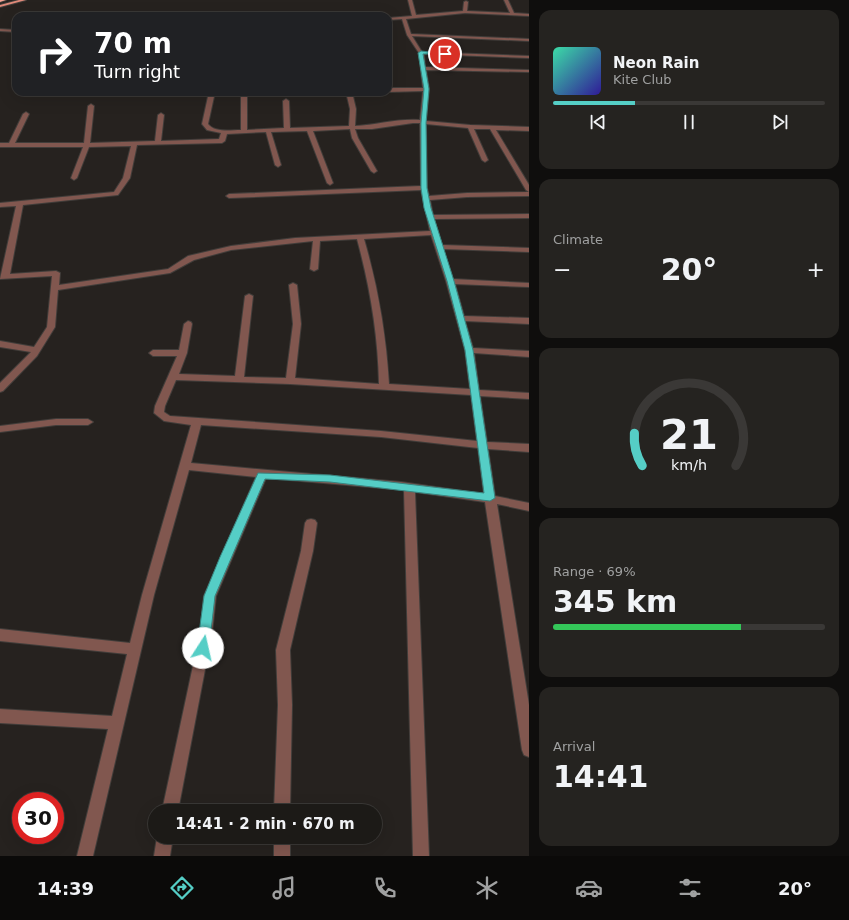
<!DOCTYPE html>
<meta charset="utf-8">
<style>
body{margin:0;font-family:"DejaVu Sans",sans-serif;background:#252320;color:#f1f3f6;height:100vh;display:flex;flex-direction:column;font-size:15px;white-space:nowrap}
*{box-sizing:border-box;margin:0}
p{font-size:13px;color:#a0a1a1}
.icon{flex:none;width:22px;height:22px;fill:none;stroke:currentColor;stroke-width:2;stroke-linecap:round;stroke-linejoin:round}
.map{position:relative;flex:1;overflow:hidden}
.sheet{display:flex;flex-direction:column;gap:10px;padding:10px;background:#0f0e0d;width:320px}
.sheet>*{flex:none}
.hud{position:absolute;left:12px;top:12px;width:380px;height:84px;border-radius:12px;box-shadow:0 4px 16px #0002,0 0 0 1px #3a3836;background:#202124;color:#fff;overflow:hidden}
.speed{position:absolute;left:12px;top:792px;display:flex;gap:8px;font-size:20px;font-weight:700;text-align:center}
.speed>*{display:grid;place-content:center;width:52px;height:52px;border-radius:50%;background:#1c1a17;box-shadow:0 4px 16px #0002,0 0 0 1px #3a3836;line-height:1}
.speed .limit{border:6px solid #d22;background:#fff;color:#111}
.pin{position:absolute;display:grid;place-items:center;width:34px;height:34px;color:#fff;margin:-17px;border:2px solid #fff;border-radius:50%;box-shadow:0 1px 4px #0007}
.me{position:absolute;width:44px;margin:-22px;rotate:10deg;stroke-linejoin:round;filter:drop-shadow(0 0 3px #0008)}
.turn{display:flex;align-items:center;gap:14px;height:84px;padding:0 16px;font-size:18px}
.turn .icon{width:52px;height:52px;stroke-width:2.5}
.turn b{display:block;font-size:28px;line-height:34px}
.big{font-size:30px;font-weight:600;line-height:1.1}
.sheet .widget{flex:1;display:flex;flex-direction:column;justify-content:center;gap:6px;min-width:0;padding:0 14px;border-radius:12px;background:#252320}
.sheet .dial{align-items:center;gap:0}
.dial svg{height:104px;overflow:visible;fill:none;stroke:#3a3836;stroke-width:7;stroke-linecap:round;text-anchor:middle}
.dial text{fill:#f1f3f6;stroke:none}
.song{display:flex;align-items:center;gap:12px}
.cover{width:48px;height:48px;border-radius:6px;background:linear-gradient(135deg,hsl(160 70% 55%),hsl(250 70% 35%))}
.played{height:4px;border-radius:2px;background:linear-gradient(90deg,#55cec6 30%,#3a3836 30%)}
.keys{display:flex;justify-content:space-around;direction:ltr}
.heat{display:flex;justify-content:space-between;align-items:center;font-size:22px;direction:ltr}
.charge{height:6px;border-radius:3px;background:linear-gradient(90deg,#34c759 69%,#3a3836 0)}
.trip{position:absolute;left:148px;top:804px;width:234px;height:40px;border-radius:20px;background:#1c1a17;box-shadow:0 4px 16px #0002,0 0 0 1px #3a3836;font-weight:600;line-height:40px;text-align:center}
.tab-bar{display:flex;height:64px;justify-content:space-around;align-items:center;background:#0b0a09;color:#a0a1a1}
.tab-bar .icon{width:28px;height:28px}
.tab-bar .on{color:#55cec6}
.tab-bar b{font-size:18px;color:#f1f3f6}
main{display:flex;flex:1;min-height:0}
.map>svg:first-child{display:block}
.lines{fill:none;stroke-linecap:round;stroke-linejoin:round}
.street-casing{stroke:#413d3a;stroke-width:2}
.primary-casing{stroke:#413d3a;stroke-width:2}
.highway-casing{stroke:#413d3a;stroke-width:2}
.street{fill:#81574f;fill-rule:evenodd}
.primary{fill:#e08979;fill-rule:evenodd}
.highway{fill:#f8a595;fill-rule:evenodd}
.route{fill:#55cec6;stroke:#378681}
</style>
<main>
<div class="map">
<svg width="529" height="856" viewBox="0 0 529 856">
<rect width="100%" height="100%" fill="#26221f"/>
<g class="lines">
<g class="street-casing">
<path id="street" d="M 408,0 L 412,0 L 416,15 L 463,11 L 464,2 L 466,1 L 468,2 L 467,11 L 510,13 L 504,0 L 508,0 L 514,13 L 529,14 L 529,16 L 465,13 L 406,19 L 411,34 L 529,39 L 529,41 L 412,36 L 422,52 L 529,56 L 529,58 L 424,54 L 425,67 L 529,70 L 529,72 L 426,70 L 429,89 L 426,121 L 470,125 L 529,127 L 529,131 L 496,130 L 529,185 L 529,192 L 526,190 L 490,129 L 474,129 L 488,160 L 485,162 L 482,160 L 468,128 L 426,124 L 427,188 L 429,196 L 467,193 L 529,192 L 529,196 L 467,197 L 430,200 L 433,215 L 529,214 L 529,218 L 434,219 L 442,245 L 529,248 L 529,252 L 443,249 L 453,279 L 529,283 L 529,287 L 455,284 L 464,316 L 529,318 L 529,324 L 465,321 L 473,348 L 529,351 L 529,357 L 474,353 L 479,390 L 529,393 L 529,399 L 480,396 L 487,442 L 529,444 L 529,452 L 488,449 L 495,496 L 529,503 L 529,511 L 497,504 L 529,705 L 529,757 L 524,755 L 522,750 L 485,502 L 415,492 L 429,856 L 413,856 L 404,490 L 266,478 L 216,596 L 212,633 L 178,811 L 162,811 L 200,633 L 204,596 L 256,477 L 189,470 L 154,595 L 93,856 L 77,856 L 108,729 L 0,723 L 0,709 L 112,716 L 127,654 L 0,641 L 0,629 L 130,643 L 142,595 L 191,425 L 164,421 L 154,413 L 155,406 L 177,356 L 153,356 L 149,353 L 153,350 L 179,350 L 184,324 L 188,321 L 191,322 L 192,324 L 187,353 L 179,374 L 235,376 L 245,296 L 249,294 L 253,296 L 244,377 L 286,378 L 293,324 L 289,285 L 293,283 L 297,285 L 301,324 L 295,378 L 379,384 C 378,334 370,287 357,239 L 320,241 L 318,269 L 314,271 L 310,269 L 313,241 L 231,250 L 194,260 L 170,273 L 58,290 L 55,327 L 37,356 L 3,391 L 0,392 L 0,383 L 31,352 L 0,347 L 0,341 L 34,347 L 47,327 L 52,276 L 0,279 L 16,206 L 0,207 L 0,203 L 114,192 L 123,178 L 131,146 L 89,147 L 77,178 L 74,180 L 71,178 L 83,147 L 0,147 L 0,143 L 9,143 L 23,114 L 26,112 L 29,114 L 15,143 L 84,143 L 88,106 L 91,104 L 94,106 L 90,143 L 155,141 L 158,115 L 161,113 L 164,115 L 161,141 L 219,139 L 221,133 L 207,130 L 202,124 L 209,92 L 215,92 L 208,124 C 215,133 231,130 241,130 L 241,97 L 243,92 L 249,92 L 247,97 L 247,130 L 284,128 L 283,101 L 286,99 L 289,101 L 290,128 L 349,126 L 350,109 L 346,92 L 352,92 L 356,109 L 355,126 C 376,125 399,118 420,120 L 423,91 L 388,92 L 388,88 L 423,88 L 419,53 L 407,35 L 402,19 L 388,20 L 388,18 L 412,16 ZM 413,123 L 420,123 L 421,186 L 229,194 L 226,196 L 229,198 L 421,190 L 430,231 L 295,238 L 231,246 L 188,256 L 168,269 L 59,285 L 60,273 L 56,271 L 10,274 L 23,205 L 118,195 L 130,178 L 137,145 L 222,143 L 225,141 L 227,134 L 266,132 L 275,165 L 278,167 L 281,165 L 271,132 L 307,131 L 327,183 L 330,185 L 333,183 L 313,131 L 350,129 L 352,138 L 371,171 L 374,173 L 377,171 L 358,138 L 355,129 L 372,129 ZM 431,235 L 446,281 L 465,350 L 470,389 L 389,384 C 386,334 378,287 364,239 ZM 176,380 L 290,384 L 471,395 L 477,441 L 381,431 L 170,416 L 164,412 L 165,406 ZM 201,425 L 381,437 L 478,448 L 484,494 L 401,482 L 191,463 Z
M 0,29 L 16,30 L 16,32 L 0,31 Z
M 56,419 L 88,419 L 93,422 L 88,425 L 56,425 L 0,432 L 0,426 Z
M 311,519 L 315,520 L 317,523 L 313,551 L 290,650 L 292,705 L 290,811 L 274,811 L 278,705 L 276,650 L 301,551 L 305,523 L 307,520 Z
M 157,837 L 173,837 L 170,856 L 154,856 Z
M 274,837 L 290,837 L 290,856 L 274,856 Z"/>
</g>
<g class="primary-casing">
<path id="primary" d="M 19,0 L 26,0 L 0,7 L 0,5 Z"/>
</g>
<g class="highway-casing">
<path id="highway" d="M 0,0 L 6,0 L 0,2 Z"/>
</g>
<use href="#street" class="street"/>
<use href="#primary" class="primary"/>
<use href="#highway" class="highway"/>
</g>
<path class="route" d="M 421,51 L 448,54 L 423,54 L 429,89 L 426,123 L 427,188 L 431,208 L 454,281 L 473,350 L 495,498 L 490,501 L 330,482 L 265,479 L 215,596 L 209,648 L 207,651 L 203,653 L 199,651 L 197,648 L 204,596 L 220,557 L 258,473 L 330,475 L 484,493 L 465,350 L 447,281 L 424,208 L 421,188 L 421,123 L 424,89 L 418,53 Z"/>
</svg>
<div class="speed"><div class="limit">30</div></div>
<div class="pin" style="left:445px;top:54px;background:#d93025"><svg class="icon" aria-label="arrive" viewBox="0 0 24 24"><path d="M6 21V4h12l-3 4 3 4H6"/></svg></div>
<svg class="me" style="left:203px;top:648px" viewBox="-20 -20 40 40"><circle r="19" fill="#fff"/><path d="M0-13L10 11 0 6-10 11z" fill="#55cec6"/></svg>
<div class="trip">14:41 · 2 min · 670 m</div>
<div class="hud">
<div class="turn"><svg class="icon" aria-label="right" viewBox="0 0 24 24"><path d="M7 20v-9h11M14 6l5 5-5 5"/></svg><div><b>70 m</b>Turn right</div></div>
</div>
</div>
<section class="sheet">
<div class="widget">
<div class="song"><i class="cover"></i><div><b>Neon Rain</b><p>Kite Club</p></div></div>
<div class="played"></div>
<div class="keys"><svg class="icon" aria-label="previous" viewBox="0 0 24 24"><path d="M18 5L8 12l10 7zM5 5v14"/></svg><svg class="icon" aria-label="pause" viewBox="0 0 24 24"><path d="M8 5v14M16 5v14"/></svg><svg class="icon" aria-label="next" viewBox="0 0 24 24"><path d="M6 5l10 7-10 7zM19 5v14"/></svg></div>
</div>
<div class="widget"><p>Climate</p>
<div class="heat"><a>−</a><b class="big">20°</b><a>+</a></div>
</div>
<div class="widget dial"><svg viewBox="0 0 100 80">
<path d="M14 69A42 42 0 1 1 86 69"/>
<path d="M14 69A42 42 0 0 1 8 44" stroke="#55cec6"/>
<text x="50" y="56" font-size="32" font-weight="700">21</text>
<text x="50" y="72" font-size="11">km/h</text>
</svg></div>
<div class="widget"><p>Range · 69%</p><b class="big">345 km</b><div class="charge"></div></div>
<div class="widget"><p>Arrival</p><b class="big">14:41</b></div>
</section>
</main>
<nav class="tab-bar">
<b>14:39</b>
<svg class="icon on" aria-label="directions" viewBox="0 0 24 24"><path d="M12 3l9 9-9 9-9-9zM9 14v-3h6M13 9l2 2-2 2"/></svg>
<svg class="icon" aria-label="music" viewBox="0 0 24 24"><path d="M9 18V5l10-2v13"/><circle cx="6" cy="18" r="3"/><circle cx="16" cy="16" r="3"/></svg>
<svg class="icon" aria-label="phone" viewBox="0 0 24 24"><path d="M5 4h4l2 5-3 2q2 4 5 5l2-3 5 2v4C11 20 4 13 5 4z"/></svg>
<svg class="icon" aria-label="climate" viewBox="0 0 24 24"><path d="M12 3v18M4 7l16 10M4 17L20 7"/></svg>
<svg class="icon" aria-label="car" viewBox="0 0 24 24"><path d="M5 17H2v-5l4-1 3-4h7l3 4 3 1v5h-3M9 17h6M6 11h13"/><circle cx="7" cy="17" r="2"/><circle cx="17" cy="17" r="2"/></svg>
<svg class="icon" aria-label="filters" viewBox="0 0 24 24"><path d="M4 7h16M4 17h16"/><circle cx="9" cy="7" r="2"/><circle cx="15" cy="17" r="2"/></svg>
<b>20°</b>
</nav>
